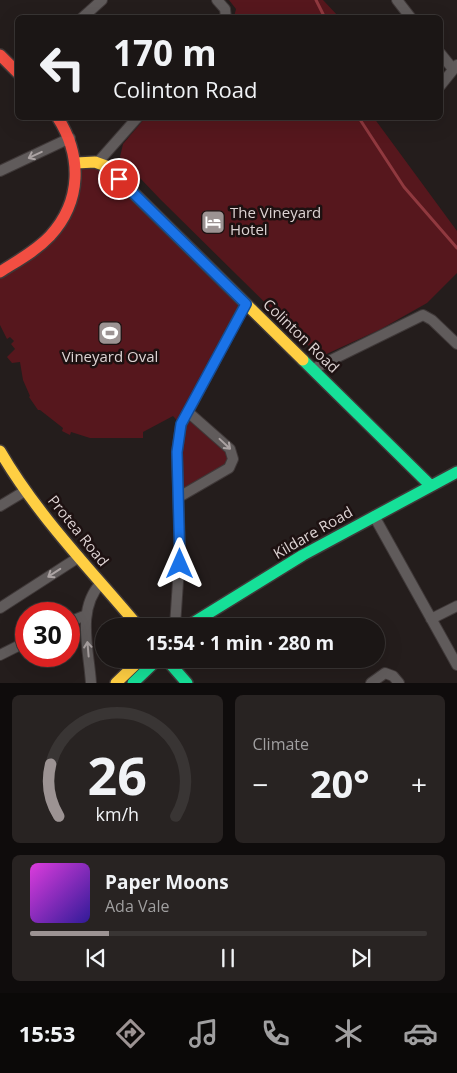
<!DOCTYPE html>
<meta charset="utf-8">
<style>
body{margin:0;font-family:"Open Sans",sans-serif;background:#282322;color:#f1f3f6;height:100vh;display:flex;flex-direction:column;font-size:19px;white-space:nowrap}
*{box-sizing:border-box;margin:0}
p{font-size:16px;color:#a09fa0}
.icon{flex:none;width:28px;height:28px;fill:none;stroke:currentColor;stroke-width:2;stroke-linecap:round;stroke-linejoin:round}
.map{position:relative;height:683px;overflow:hidden}
.drawer{display:flex;flex-direction:column;gap:12px;padding:12px;background:#0f0c0c;flex:1}
.drawer>*{flex:none}
.top-card{position:absolute;left:15px;top:15px;width:428px;height:105px;border-radius:8px;box-shadow:0 5px 20px #0002,0 0 0 1px #393534;background:#1b1615;color:#f1f3f6;overflow:hidden}
.speed{position:absolute;left:15px;top:602px;display:flex;gap:10px;font-size:25px;font-weight:700;text-align:center}
.speed>*{display:grid;place-content:center;width:65px;height:65px;border-radius:50%;background:#1b1615;box-shadow:0 5px 20px #0002,0 0 0 1px #393534;line-height:1}
.speed .limit{border:8px solid #d22;background:#fff;color:#111}
.pin{position:absolute;display:grid;place-items:center;width:42px;height:42px;color:#fff;margin:-21px;border:2px solid #fff;border-radius:50%;box-shadow:0 1px 5px #0007}
.me{position:absolute;width:55px;margin:-28px;rotate:0deg;stroke-linejoin:round;filter:drop-shadow(0 0 4px #0008)}
.turn{display:flex;align-items:center;gap:18px;height:105px;padding:0 15px;font-size:22px}
.turn .icon{width:65px;height:65px;stroke-width:2.5}
.turn b{display:block;font-size:35px;line-height:42px}
.big{font-size:38px;font-weight:700;line-height:1.1}
.drawer .widget{flex:1;display:flex;flex-direction:column;justify-content:center;gap:8px;min-width:0;padding:0 18px;border-radius:8px;background:#282322}
.drawer .dial{align-items:center;gap:0}
.dial svg{height:130px;overflow:visible;fill:none;stroke:#393534;stroke-width:7;stroke-linecap:round;text-anchor:middle}
.dial text{fill:#f1f3f6;stroke:none}
.song{display:flex;align-items:center;gap:15px}
.cover{width:60px;height:60px;border-radius:8px;background:linear-gradient(135deg,hsl(300 70% 55%),hsl(250 70% 35%))}
.played{height:5px;border-radius:2px;background:linear-gradient(90deg,#9c9393 20%,#393534 20%)}
.keys{display:flex;justify-content:space-around;direction:ltr}
.heat{display:flex;justify-content:space-between;align-items:center;font-size:28px;direction:ltr}
.drawer .tiles{flex:1;display:grid;gap:12px;grid-template-columns:1fr 1fr}
.widget:last-child{grid-column:span 2}
.trip{position:absolute;left:95px;top:618px;width:290px;height:50px;border-radius:25px;background:#1b1615;box-shadow:0 5px 20px #0002,0 0 0 1px #393534;font-weight:700;line-height:50px;text-align:center}
.dock{display:flex;height:80px;justify-content:space-around;align-items:center;background:#0b0908;color:#a09fa0}
.dock .icon{width:35px;height:35px}
.dock .on{color:#9c9393}
.dock b{font-size:22px;color:#f1f3f6}
.map>svg:first-child{display:block}
.green{fill:#56171d}
.lines{fill:none;stroke-linecap:round;stroke-linejoin:round}
.stream{stroke:#90393f;stroke-width:3}
.street-casing{stroke:#3f3838;stroke-width:12}
.fast-casing{stroke:#3f3838;stroke-width:14}
.slow-casing{stroke:#3f3838;stroke-width:14}
.jam-casing{stroke:#3f3838;stroke-width:14}
.street{stroke:#605b5b;stroke-width:10}
.fast{stroke:#16e098;stroke-width:11}
.slow{stroke:#ffcf43;stroke-width:11}
.jam{stroke:#f24e42;stroke-width:11}
.oneway{stroke:#aba3a3}
.route-casing{stroke:#114b97;stroke-width:12}
.route{stroke:#1a73e8;stroke-width:9}
.labels{text-anchor:middle;stroke-width:5;stroke-linejoin:round;paint-order:stroke}
.poi-label{font-size:15px;fill:#ddd3d3;stroke:#1d1111;text-anchor:start}
.street-label{font-size:15px;fill:#ddd3d3;stroke:#1d1111}
</style>
<div class="map">
<svg width="457" height="683" viewBox="0 0 457 683">
<rect width="100%" height="100%" fill="#241d1c"/>
<path class="green" d="M 229,0 L 323,0 L 339,17 L 234,17 L 236,9 Z
M 145,118 L 374,118 L 457,231 L 457,273 L 427,303 L 381,329 L 320,357 L 160,199 L 120,157 L 123,144 Z
M 95,162 L 246,303 L 189,412 L 231,450 L 233,462 L 179,497 L 181,425 L 173,416 L 143,432 L 143,438 L 90,438 L 71,432 L 70,435 L 62,431 L 63,428 L 40,410 L 38,410 L 29,397 L 30,396 L 23,380 L 20,362 L 12,363 L 7,357 L 15,349 L 11,344 L 14,341 L 10,337 L 7,339 L 0,325 L 0,272 L 56,230 L 76,163 Z"/>
<g class="lines">
<path class="stream" d="M 316,0 L 325,18
M 359,118 L 404,187 L 457,248"/>
<g class="street-casing">
<path id="street" d="M 217,0 L 225,9 L 226,18
M 397,0 L 411,18
M 82,18 L 102,0
M 440,53 L 453,69
M 440,86 L 457,65
M 98,162 L 137,118
M 0,171 L 70,138
M 313,369 L 423,315 L 432,320 L 457,344
M 179,497 L 229,468 L 233,459 L 230,449 L 188,412
M 0,506 L 25,491
M 374,516 L 457,665
M 0,608 L 79,557
M 431,619 L 457,606
M 69,622 L 86,615
M 175,626 L 180,552 L 177,452 L 181,425 L 246,303
M 0,655 L 26,642
M 91,683 C 89,650 76,609 101,583
M 371,683 L 385,673 L 393,676 L 399,683"/>
</g>
<g class="fast-casing">
<path id="fast" d="M 303,360 L 431,486
M 188,626 L 303,555 L 457,472
M 166,659 L 187,683
M 133,683 L 158,659"/>
</g>
<g class="slow-casing">
<path id="slow" d="M 76,163 L 95,162 L 106,166 L 303,360
M 0,451 C 37,515 91,570 138,626
M 116,683 L 141,659"/>
</g>
<g class="jam-casing">
<path id="jam" d="M 0,55 L 18,73
M 0,272 C 17,261 36,251 50,236 C 82,201 82,156 58,118"/>
</g>
<use href="#street" class="street"/>
<use href="#fast" class="fast"/>
<use href="#slow" class="slow"/>
<use href="#jam" class="jam"/>
</g>
<defs><path id="oneway-shaft" d="M-6 0H5M1.5-3L5.5 0L1.5 3" fill="none" stroke-width="1.6" stroke-linecap="round" stroke-linejoin="round" transform="scale(1.25)"/></defs>
<g class="oneway">
<use href="#oneway-shaft" transform="translate(35 155) rotate(155)"/>
<use href="#oneway-shaft" transform="translate(225 444) rotate(43)"/>
<use href="#oneway-shaft" transform="translate(54 573) rotate(147)"/>
<use href="#oneway-shaft" transform="translate(88 649) rotate(-95)"/>
</g>
<g class="lines">
<g class="route-casing">
<path id="route" d="M 119,179 L 246,304 L 181,424 L 177,452 L 180,564"/>
</g>
<use href="#route" class="route"/>
</g>
<defs>
<g id="hotel-square" transform="scale(1.25)"><rect x="-9" y="-9" width="18" height="18" rx="4" fill="#9c9393" stroke="#1d1111"/><path d="M-6-4.5h1.5V1H6V5H4.5V3h-9V5H-6ZM-4 0a1.8 1.8 0 1 1 3.6 0ZM.5 0V-2.5h3Q6-2.5 6 0Z" fill="#fff"/></g>
<g id="stadium-square" transform="scale(1.25)"><rect x="-9" y="-9" width="18" height="18" rx="4" fill="#9c9393" stroke="#1d1111"/><path d="M0-5a6.5 5 0 1 0 0 10a6.5 5 0 1 0 0-10ZM-3.5-1.8h7v3.6h-7Z" fill="#fff"/></g>
</defs>
<g fill-rule="evenodd">
<use href="#hotel-square" x="213" y="222"/>
<use href="#stadium-square" x="110" y="333"/>
</g>
<g class="labels">
<g class="poi-label">
<text x="230" y="218">The Vineyard<tspan x="230" dy="17">Hotel</tspan></text>
<text x="110" y="362" text-anchor="middle">Vineyard Oval</text>
</g>
<g class="street-label">
<text transform="translate(301 336) rotate(44)" y="5">Colinton Road</text>
<text transform="translate(78 531) rotate(51)" y="5">Protea Road</text>
<text transform="translate(313 533) rotate(-30)" y="5">Kildare Road</text>
</g>
</g>
</svg>
<div class="speed"><div class="limit">30</div></div>
<div class="pin" style="left:119px;top:179px;background:#d93025"><svg class="icon" aria-label="arrive" viewBox="0 0 24 24"><path d="M6 21V4h12l-3 4 3 4H6"/></svg></div>
<svg class="me" style="left:180px;top:564px" viewBox="-20 -20 40 40"><path d="M0-17L14 15 0 8-14 15z" fill="#1a73e8" stroke="#fff" stroke-width="4"/></svg>
<div class="trip">15:54 · 1 min · 280 m</div>
<div class="top-card">
<div class="turn"><svg class="icon" aria-label="left" viewBox="0 0 24 24"><path d="M17 20v-9H6M10 6l-5 5 5 5"/></svg><div><b>170 m</b>Colinton Road</div></div>
</div>
</div>
<section class="drawer">
<div class="tiles">
<div class="widget dial"><svg viewBox="0 0 100 80">
<path d="M14 69A42 42 0 1 1 86 69"/>
<path d="M14 69A42 42 0 0 1 9 37" stroke="#9c9393"/>
<text x="50" y="56" font-size="32" font-weight="700">26</text>
<text x="50" y="72" font-size="11">km/h</text>
</svg></div>
<div class="widget"><p>Climate</p>
<div class="heat"><a>−</a><b class="big">20°</b><a>+</a></div>
</div>
<div class="widget">
<div class="song"><i class="cover"></i><div><b>Paper Moons</b><p>Ada Vale</p></div></div>
<div class="played"></div>
<div class="keys"><svg class="icon" aria-label="previous" viewBox="0 0 24 24"><path d="M18 5L8 12l10 7zM5 5v14"/></svg><svg class="icon" aria-label="pause" viewBox="0 0 24 24"><path d="M8 5v14M16 5v14"/></svg><svg class="icon" aria-label="next" viewBox="0 0 24 24"><path d="M6 5l10 7-10 7zM19 5v14"/></svg></div>
</div>
</div>
</section>
<nav class="dock">
<b>15:53</b>
<svg class="icon on" aria-label="directions" viewBox="0 0 24 24"><path d="M12 3l9 9-9 9-9-9zM9 14v-3h6M13 9l2 2-2 2"/></svg>
<svg class="icon" aria-label="music" viewBox="0 0 24 24"><path d="M9 18V5l10-2v13"/><circle cx="6" cy="18" r="3"/><circle cx="16" cy="16" r="3"/></svg>
<svg class="icon" aria-label="phone" viewBox="0 0 24 24"><path d="M5 4h4l2 5-3 2q2 4 5 5l2-3 5 2v4C11 20 4 13 5 4z"/></svg>
<svg class="icon" aria-label="climate" viewBox="0 0 24 24"><path d="M12 3v18M4 7l16 10M4 17L20 7"/></svg>
<svg class="icon" aria-label="car" viewBox="0 0 24 24"><path d="M5 17H2v-5l4-1 3-4h7l3 4 3 1v5h-3M9 17h6M6 11h13"/><circle cx="7" cy="17" r="2"/><circle cx="17" cy="17" r="2"/></svg>
</nav>
